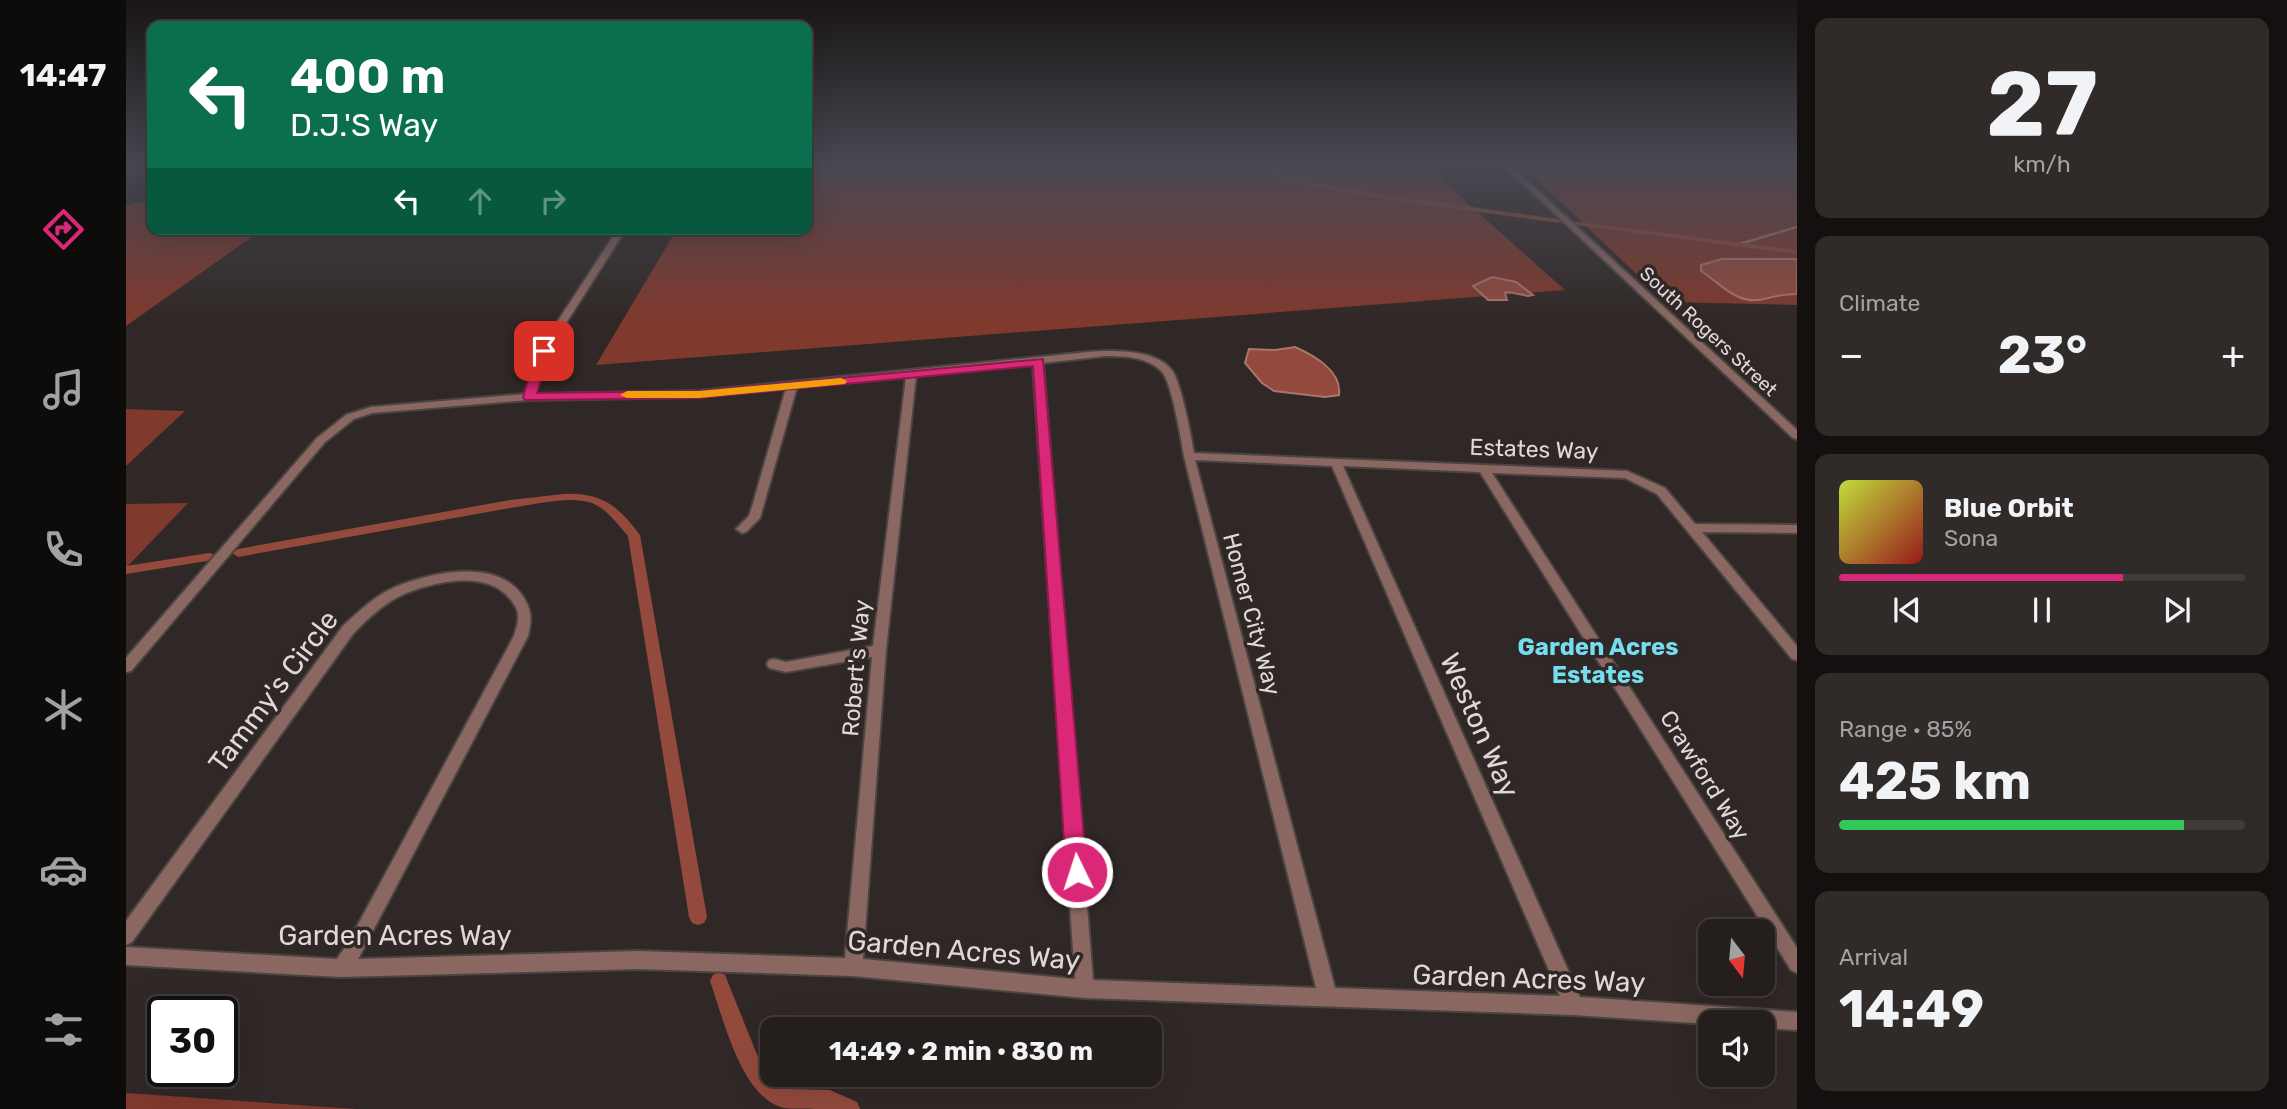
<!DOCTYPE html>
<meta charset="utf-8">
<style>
body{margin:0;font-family:Rubik,sans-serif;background:#302b29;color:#f1f3f6;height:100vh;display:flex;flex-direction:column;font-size:26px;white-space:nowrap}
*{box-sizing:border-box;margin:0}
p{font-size:23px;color:#a3a2a3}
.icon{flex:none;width:38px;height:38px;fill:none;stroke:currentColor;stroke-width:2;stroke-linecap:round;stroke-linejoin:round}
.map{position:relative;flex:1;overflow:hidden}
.panel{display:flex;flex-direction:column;gap:18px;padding:18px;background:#14100f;width:490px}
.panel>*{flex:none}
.banner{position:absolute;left:21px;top:21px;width:665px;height:214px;border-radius:14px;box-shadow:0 7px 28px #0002,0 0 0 2px #413c3b;background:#0b6e4f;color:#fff;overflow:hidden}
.needle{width:46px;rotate:164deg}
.tools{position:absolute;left:1572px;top:919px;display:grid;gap:14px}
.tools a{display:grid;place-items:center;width:77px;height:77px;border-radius:14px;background:#241e1c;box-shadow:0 7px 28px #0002,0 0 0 2px #413c3b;font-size:35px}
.speed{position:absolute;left:21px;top:996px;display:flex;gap:14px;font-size:35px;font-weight:700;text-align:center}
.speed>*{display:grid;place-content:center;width:91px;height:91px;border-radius:50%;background:#241e1c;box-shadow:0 7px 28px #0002,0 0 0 2px #413c3b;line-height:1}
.speed .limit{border:4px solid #111;border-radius:10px;background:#fff;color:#111}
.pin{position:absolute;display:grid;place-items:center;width:60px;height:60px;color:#fff;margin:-30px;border-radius:14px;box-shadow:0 4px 10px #0006}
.me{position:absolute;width:77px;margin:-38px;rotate:356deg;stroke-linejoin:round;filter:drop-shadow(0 0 5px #0008)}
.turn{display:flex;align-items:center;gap:24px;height:147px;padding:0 28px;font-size:32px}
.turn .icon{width:91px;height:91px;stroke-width:2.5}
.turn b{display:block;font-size:49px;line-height:60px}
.lanes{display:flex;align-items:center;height:66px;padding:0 28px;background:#0003;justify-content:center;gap:35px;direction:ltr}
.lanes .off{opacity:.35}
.big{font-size:52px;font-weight:700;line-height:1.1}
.panel .widget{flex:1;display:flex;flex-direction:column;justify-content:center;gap:10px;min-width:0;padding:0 24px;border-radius:14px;background:#302b29}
.panel .dial{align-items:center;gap:0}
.dial b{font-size:91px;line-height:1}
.song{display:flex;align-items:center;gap:21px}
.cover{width:84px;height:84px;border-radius:10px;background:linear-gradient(135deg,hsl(70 70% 55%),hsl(0 70% 35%))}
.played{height:7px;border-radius:4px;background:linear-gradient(90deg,#db2777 70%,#413c3b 70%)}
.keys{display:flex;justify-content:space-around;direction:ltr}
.heat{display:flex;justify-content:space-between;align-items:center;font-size:38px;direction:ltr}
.charge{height:10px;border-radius:5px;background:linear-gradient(90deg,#34c759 85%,#413c3b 0)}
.trip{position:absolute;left:634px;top:1017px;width:402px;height:70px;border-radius:14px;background:#241e1c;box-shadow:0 7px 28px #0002,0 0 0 2px #413c3b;font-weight:700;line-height:70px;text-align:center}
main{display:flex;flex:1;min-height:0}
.menu{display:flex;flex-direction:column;width:126px;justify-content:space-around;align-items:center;background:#0e0c0b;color:#a3a2a3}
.menu .icon{width:49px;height:49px}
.menu .selected{color:#db2777}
.menu b{font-size:32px;color:#f1f3f6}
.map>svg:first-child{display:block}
.forest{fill:#80392d}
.water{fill:#934a3d;stroke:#aa756c;stroke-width:2}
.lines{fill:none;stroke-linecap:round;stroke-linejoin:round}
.stream{stroke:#aa756c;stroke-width:2.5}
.canal{fill:#934a3d;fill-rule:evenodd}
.minor-casing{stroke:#4c4442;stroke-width:4}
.minor{fill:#8a6861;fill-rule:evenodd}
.route{fill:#db2777;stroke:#8e194d;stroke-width:2}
.slow{fill:#f59e0b}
.labels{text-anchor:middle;stroke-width:7;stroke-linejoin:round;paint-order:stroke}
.far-street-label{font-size:19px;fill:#ded9d8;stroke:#302826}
.street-label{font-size:23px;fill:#ded9d8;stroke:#302826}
.neighbourhood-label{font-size:24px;font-weight:bold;fill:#75ddf0;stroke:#302826}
.near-street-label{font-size:28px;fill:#ded9d8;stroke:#302826}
</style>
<main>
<nav class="menu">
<b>14:47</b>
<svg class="icon selected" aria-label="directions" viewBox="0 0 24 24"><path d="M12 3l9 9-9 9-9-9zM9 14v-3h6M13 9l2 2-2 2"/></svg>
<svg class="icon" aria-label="music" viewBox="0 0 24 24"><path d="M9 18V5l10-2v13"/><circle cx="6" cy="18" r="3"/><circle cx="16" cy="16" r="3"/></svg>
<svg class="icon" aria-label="phone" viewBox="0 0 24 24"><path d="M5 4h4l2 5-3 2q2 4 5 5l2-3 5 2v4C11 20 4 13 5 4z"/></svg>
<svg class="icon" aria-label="climate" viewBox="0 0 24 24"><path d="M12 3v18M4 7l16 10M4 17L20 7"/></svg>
<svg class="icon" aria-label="car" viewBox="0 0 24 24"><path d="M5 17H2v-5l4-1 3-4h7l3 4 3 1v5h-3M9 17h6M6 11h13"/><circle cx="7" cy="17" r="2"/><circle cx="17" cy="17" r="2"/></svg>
<svg class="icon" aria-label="filters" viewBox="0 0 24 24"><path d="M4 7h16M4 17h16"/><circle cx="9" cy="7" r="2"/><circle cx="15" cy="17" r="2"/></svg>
</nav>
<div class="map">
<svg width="1671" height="1109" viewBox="0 0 1671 1109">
<rect width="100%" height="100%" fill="#302826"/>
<path class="forest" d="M 681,165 L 1369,165 L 1300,166 L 1439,290 L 470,365 L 551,229 L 681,229 Z
M 1396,165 L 1671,165 L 1671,259 L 1596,259 L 1576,265 L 1575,270 C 1594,285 1612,302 1639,299 C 1651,298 1657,294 1671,294 L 1671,305 L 1540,302 Z
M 10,202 L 26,202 L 26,229 L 137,229 L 0,326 L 0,206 Z
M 0,409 L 59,411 L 0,466 Z
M 62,503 L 0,568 L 0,504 Z
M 0,1093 L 230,1109 L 0,1109 Z"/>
<path class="water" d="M 1596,259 L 1671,259 L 1671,294 C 1658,294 1650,296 1638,299 C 1612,306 1595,284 1575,271 L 1575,265 Z
M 1366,277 L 1390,282 L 1407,295 L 1402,296 L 1382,292 L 1379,293 L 1381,300 L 1362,300 L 1347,286 Z
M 1169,347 C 1189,356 1216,371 1213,395 L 1199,397 L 1148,391 L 1136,383 L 1119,363 L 1123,349 L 1149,350 Z"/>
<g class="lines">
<path class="stream" d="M 1610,245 L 1671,227"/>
<path class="canal" d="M 1119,165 L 1130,165 L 1180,181 L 1245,193 L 1433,219 L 1437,221 L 1433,223 L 1245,197 L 1179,185 Z
M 1445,221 L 1671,250 L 1671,254 L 1448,225 L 1444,223 Z
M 437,494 C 474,492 492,505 514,535 L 581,917 L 578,923 L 572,925 L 566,923 L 563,917 L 502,536 C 492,525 481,509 466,503 C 444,495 407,505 384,508 L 112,557 L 106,553 L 112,549 L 384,500 Z
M 83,553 L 87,554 L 89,557 L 87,560 L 0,574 L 0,566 Z
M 593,972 L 599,975 L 632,1057 L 652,1084 L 662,1089 L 704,1090 L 731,1102 L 734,1109 C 719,1109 705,1109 690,1109 C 680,1108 668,1109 658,1108 C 615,1098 597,1017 584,981 L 587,975 Z"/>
<g class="minor-casing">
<path id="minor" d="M 1377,165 L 1384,165 L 1671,430 L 1671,439 L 1667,438 Z
M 492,229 L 500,229 L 421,353 L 409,394 L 573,391 L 962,352 C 986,350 1028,349 1045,369 C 1055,380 1065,436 1068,453 L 1501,471 L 1539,488 L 1569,524 L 1671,525 L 1671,533 L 1576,532 L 1671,646 L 1671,660 L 1666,659 L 1531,494 L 1499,478 L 1366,473 L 1671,948 L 1671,973 L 1665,970 L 1354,472 L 1217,466 L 1454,997 L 1671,1012 L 1671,1030 L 1636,1028 L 1636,1022 L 1584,1022 L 1584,1024 L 1448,1015 L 959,998 L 727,976 L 512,969 L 215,977 L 0,965 L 0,947 L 211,959 L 222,943 L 388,636 C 390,629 393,622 392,615 C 392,609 388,604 385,600 C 362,569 309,581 278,594 C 258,603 242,618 227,634 L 6,942 L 0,945 L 0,921 L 217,626 C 233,611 249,596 269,587 C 306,572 369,558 396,595 C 406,610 406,619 402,636 L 232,959 L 512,951 L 719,958 L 746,657 L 660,672 L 643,668 L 641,664 L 643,660 L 648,659 L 660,662 L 747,646 L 780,377 L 671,387 L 634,518 L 620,532 L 616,533 L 610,529 L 623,516 L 626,507 L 660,388 L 573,397 L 403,400 L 246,413 L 228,419 L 199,442 L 5,671 L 0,672 L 0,658 L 191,438 L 220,415 L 245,407 L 399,394 L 411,353 ZM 980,356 C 998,356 1023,357 1036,372 C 1046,383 1055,439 1058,456 L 1190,988 L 967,980 L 917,363 ZM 907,364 L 949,979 L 737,959 L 760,650 L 790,376 ZM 1069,460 L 1206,466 L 1434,996 L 1209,988 Z"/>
</g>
<use href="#minor" class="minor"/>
</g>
<linearGradient id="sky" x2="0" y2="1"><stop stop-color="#1a1615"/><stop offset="0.51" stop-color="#484852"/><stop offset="1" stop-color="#484852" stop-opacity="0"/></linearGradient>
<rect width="1671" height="321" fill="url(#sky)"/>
<path class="route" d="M 418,347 L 424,351 L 411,393 L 573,391 L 917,359 L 961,872 L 958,879 L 951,882 L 943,879 L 940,872 L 907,366 L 573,398 L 399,400 L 397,397 L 411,351 Z"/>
<path class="slow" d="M 715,378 L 721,381 L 719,384 L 573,398 L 501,398 L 494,395 L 501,391 L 573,391 Z"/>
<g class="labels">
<g class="far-street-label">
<text transform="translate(1583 331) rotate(43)" y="7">South Rogers Street</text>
</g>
<g class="street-label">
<text transform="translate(1408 449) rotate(2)" y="8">Estates Way</text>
<text transform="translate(1126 614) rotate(75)" y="8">Homer City Way</text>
<text transform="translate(730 668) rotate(-85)" y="8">Robert's Way</text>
<text transform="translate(1579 775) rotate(58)" y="8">Crawford Way</text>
</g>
<g class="neighbourhood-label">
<text x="1472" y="655">Garden Acres<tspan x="1472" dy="28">Estates</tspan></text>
</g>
<g class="near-street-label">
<text transform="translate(147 691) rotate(-53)" y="10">Tammy's Circle</text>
<text transform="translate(1354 725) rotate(66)" y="10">Weston Way</text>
<text x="269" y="945">Garden Acres Way</text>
<text transform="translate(838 950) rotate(5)" y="10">Garden Acres Way</text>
<text transform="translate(1403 978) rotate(2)" y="10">Garden Acres Way</text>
</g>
</g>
</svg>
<div class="tools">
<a><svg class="needle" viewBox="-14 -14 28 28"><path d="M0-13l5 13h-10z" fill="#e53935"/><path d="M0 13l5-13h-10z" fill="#a3a2a3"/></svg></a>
<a><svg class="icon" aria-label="sound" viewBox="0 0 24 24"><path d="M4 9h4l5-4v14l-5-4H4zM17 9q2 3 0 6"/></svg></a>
</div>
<div class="speed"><div class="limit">30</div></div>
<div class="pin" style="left:418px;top:351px;background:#d93025"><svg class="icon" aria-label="arrive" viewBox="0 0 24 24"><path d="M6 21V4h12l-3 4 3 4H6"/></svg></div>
<svg class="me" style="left:951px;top:872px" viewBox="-20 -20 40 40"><circle r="17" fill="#db2777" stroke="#fff" stroke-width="3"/><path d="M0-11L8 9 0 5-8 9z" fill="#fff"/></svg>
<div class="trip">14:49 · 2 min · 830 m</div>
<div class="banner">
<div class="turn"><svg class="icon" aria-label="left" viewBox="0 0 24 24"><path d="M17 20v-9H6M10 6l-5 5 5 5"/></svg><div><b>400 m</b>D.J.'S Way</div></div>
<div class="lanes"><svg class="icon" aria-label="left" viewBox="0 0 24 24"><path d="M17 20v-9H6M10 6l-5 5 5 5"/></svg><svg class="icon off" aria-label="ahead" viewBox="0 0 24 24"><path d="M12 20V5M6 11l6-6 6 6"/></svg><svg class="icon off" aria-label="right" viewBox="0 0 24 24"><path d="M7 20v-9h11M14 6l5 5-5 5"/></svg></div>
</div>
</div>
<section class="panel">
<div class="widget dial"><b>27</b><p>km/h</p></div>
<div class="widget"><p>Climate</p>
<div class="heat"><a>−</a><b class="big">23°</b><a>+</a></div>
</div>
<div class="widget">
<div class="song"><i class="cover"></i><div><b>Blue Orbit</b><p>Sona</p></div></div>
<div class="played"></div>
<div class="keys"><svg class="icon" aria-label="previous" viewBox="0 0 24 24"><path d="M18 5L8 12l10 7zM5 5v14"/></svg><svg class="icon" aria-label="pause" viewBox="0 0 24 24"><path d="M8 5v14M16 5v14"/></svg><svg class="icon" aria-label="next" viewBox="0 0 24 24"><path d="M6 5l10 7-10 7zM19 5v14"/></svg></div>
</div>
<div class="widget"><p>Range · 85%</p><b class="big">425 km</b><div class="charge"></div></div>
<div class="widget"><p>Arrival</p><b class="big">14:49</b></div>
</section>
</main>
